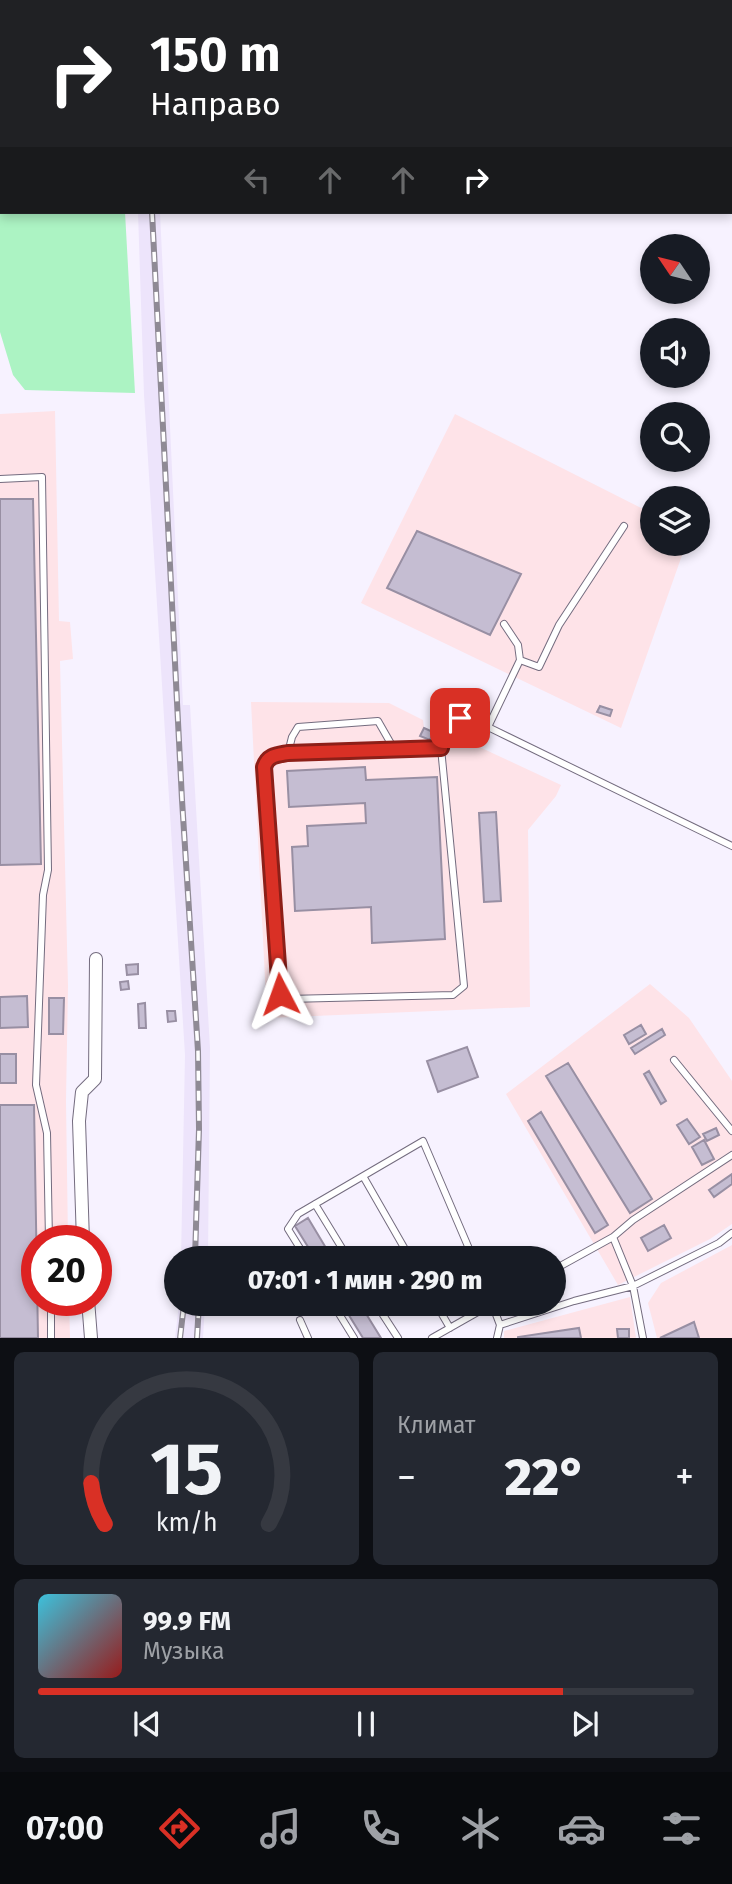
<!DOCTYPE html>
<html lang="ru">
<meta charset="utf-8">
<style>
body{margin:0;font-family:"Fira Sans",sans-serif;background:#242831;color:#f1f3f6;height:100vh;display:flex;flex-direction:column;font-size:26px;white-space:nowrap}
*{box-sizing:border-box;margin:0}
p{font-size:23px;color:#9ea1a6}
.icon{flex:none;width:38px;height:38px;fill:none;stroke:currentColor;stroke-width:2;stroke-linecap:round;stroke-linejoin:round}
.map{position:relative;height:1338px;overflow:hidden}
.side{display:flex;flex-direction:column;gap:14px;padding:14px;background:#0d0f14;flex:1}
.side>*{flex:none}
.hud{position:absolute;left:0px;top:0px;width:733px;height:214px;box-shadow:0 4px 10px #0003;background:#202124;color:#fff;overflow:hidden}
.needle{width:46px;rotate:305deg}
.tools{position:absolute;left:640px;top:234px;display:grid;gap:14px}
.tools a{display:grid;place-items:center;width:70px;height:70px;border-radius:50%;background:#171b24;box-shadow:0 4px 10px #0003;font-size:35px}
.speed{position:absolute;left:21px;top:1225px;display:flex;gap:14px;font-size:35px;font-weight:700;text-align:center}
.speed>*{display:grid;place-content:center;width:91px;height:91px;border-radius:50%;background:#171b24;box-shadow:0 4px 10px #0003;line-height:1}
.speed .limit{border:10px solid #d22;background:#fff;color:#111}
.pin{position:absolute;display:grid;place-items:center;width:60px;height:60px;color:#fff;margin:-30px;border-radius:14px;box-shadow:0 4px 10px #0006}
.me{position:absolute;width:77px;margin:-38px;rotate:356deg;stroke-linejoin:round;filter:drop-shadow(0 0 5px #0008)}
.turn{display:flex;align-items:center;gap:24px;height:147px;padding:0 35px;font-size:32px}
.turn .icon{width:91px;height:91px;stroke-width:2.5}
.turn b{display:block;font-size:49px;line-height:60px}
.lanes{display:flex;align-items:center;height:66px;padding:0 35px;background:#0003;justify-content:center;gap:35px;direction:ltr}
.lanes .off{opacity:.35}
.big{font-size:52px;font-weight:800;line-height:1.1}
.side .tile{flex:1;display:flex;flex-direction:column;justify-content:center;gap:10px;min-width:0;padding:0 24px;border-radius:10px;background:#242831}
.side .dial{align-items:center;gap:0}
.dial svg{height:182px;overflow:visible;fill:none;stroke:#363941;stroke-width:7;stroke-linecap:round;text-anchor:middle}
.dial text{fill:#f1f3f6;stroke:none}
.song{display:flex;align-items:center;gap:21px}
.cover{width:84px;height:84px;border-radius:10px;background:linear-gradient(135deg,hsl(190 70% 55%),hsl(0 70% 35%))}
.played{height:7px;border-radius:4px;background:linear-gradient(90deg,#d93025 80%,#363941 80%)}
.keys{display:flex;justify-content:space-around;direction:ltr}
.heat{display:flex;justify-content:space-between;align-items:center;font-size:38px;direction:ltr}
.side .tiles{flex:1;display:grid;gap:14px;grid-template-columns:1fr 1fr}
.tile:last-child{grid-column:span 2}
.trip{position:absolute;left:164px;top:1246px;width:402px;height:70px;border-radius:35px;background:#171b24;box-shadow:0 4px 10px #0003;font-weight:800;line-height:70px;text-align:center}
.dock{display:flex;height:112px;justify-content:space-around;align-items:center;background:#090b0e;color:#9ea1a6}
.dock .icon{width:49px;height:49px}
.dock .selected{color:#d93025}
.dock b{font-size:32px;color:#f1f3f6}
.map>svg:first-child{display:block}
.industrial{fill:#fee3e8}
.built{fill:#ede4fb}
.green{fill:#acf3c3}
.building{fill:#c5bdd2;stroke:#988fa3;stroke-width:2}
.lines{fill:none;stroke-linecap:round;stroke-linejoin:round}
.service-casing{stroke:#746c7f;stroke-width:8}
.minor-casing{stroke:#746c7f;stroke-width:14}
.service{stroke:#fff;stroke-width:6}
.minor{stroke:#fff;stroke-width:12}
.rail-casing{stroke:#8f8a95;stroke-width:6}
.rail{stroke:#fff;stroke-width:3.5;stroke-dasharray:10;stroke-linecap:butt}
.route-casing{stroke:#8d1f18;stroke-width:18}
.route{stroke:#d93025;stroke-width:12}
</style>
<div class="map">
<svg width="732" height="1338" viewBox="0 0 732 1338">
<rect width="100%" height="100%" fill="#f7f2ff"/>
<path class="industrial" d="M 55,411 L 59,621 L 70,622 L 73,659 L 60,661 L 68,986 L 66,1101 L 68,1241 L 37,1241 L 37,1300 L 69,1300 L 70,1338 L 0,1338 L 0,414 Z
M 455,414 L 653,514 L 653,544 L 686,544 L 621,728 L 361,603 Z
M 251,702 L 389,703 L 423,720 L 424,728 L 449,738 L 458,737 L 561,785 L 556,796 L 528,830 L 530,1007 L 267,1018 Z
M 650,984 L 689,1018 L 732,1081 L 732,1224 L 710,1239 L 618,1285 L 506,1094 Z
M 732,1245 L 732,1338 L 657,1338 L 648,1303 L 661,1283 Z
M 630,1297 L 636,1338 L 504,1338 L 504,1331 Z"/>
<path class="built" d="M 138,212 L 160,212 L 183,705 L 190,705 L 210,1048 L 208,1258 L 181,1258 L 185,1055 L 144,395 Z
M 179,1304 L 205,1304 L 203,1338 L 175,1338 Z"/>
<path class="green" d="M 0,0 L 114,0 L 114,2 L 2,2 L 2,212 L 125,212 L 135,393 L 25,390 L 13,375 L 0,332 Z
M 188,0 L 356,0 L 189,2 Z"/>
<path class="building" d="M 0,499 L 33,499 L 41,864 L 0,865 Z
M 417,531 L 521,574 L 490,635 L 387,588 Z
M 600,706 L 612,710 L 610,716 L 597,712 Z
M 424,728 L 433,732 L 430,740 L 420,736 Z
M 365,767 L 366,780 L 437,777 L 445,939 L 372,943 L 371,907 L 295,911 L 292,847 L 308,846 L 307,826 L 366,823 L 365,803 L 289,807 L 287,771 Z
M 496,812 L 501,901 L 484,902 L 479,813 Z
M 138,964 L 138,974 L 127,975 L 126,965 Z
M 128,981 L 129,989 L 121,990 L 120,982 Z
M 27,996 L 28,1027 L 0,1028 L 0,997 Z
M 49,998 L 64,998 L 63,1034 L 49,1034 Z
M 145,1003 L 146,1028 L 139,1028 L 138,1004 Z
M 167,1011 L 175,1011 L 176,1021 L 168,1022 Z
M 641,1025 L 646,1034 L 629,1044 L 624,1035 Z
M 662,1029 L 665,1035 L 635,1054 L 631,1048 Z
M 467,1047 L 478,1077 L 438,1092 L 427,1061 Z
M 0,1054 L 16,1054 L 16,1083 L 0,1083 Z
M 568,1063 L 652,1199 L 630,1213 L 546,1076 Z
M 649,1071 L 666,1101 L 661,1104 L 644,1074 Z
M 0,1105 L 34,1105 L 38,1338 L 0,1338 Z
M 541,1112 L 608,1225 L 595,1233 L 528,1121 Z
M 687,1119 L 700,1137 L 689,1144 L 677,1125 Z
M 716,1128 L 719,1135 L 707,1141 L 703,1134 Z
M 704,1140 L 714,1159 L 702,1165 L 692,1147 Z
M 732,1174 L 732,1184 L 714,1197 L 709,1190 Z
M 308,1218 L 332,1258 L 315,1258 L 295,1226 Z
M 664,1225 L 671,1238 L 648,1251 L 641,1238 Z
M 342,1304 L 360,1304 L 381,1338 L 363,1338 Z
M 694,1322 L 699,1338 L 660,1338 Z
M 579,1328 L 581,1338 L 518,1338 L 518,1337 Z
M 617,1329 L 629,1329 L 629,1338 L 618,1338 Z"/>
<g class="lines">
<g class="service-casing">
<path id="service" d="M 0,479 L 42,477 L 48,870 L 43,895 L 36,1085 L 47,1133 L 49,1241
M 504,624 L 518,645 L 520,660
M 488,727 L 520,660 L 539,667 L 559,625 L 624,526
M 441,748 L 288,753 C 277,755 268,755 264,767 L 280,994 L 288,999 L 453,995 L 464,986 L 441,748 L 445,730 L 454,718 L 460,718 L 488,727 L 732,846
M 288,753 L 292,737 L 298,727 L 378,721 L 394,749
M 674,1060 L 732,1131
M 363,1176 L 410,1258
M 315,1204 L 348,1258
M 306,1258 L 288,1229 L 298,1214 L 423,1141 L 473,1258
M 555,1269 L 613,1237
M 51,1300 L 51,1338
M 333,1304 L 354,1338
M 376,1304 L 398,1338
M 436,1304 L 450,1328
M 492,1304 L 500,1325 L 574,1301 L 633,1286 L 719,1243 L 732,1233
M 300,1320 L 308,1338
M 432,1338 L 492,1304
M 497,1338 L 500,1325
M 643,1338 L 633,1286 L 613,1237 L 633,1220 L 732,1155"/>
</g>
<g class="minor-casing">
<path id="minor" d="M 83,1241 L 79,1121 L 82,1092 L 95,1079 L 96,959
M 88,1300 L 91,1338"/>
</g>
<use href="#service" class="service"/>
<use href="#minor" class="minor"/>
<g class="rail-casing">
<path id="rail" d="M 133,0 L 133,2
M 152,212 L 182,800 L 198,1051 L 199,1129 L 195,1258
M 180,1338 L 184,1304
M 197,1338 L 199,1304"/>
</g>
<use href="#rail" class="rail"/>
</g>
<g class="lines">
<g class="route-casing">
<path id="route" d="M 280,994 L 264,767 C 268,755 277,755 288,753 L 441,748 L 444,730 L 454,719 L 460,718"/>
</g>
<use href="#route" class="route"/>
</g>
</svg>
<div class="tools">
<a><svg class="needle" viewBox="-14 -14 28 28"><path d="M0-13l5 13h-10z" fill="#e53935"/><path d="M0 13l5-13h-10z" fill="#9ea1a6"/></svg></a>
<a><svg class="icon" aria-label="sound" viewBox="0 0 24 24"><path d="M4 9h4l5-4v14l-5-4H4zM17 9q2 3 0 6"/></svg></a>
<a><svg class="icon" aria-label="search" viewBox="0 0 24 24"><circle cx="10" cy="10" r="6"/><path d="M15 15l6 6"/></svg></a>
<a><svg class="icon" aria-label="layers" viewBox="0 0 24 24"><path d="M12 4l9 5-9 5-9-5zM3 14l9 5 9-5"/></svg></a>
</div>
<div class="speed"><div class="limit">20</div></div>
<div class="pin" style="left:460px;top:718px;background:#d93025"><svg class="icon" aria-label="arrive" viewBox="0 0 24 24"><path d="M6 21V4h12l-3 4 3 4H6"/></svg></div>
<svg class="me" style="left:280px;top:994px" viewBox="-20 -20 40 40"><path d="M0-17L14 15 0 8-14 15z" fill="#d93025" stroke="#fff" stroke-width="4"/></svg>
<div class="trip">07:01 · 1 мин · 290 m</div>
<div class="hud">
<div class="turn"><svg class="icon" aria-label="right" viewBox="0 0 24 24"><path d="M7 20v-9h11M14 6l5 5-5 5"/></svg><div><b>150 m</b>Направо</div></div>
<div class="lanes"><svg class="icon off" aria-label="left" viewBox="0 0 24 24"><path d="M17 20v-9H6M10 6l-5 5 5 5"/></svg><svg class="icon off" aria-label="ahead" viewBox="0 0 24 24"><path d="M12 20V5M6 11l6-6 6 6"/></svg><svg class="icon off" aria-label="ahead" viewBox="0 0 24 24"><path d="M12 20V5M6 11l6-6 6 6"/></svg><svg class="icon" aria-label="right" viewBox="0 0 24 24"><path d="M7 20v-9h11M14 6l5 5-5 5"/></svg></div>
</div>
</div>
<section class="side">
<div class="tiles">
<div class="tile dial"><svg viewBox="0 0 100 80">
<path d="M14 69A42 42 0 1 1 86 69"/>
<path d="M14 69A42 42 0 0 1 8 51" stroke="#d93025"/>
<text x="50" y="56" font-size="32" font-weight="700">15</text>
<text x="50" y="72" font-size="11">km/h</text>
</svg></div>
<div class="tile"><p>Климат</p>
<div class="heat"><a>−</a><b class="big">22°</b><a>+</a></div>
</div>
<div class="tile">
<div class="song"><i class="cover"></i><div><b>99.9 FM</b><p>Музыка</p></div></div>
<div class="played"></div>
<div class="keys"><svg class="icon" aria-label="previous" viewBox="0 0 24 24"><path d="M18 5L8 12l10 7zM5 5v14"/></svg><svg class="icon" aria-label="pause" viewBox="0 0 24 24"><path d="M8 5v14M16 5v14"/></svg><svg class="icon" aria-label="next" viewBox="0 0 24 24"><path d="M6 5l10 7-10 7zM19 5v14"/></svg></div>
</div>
</div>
</section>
<nav class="dock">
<b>07:00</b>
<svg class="icon selected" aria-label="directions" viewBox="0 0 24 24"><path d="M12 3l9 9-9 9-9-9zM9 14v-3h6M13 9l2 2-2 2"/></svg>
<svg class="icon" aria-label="music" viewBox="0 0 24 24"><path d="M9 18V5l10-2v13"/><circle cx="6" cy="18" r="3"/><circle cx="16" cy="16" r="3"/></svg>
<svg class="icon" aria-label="phone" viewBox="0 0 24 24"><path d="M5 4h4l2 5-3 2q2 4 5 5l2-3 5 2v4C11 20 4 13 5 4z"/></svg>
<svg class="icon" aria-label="climate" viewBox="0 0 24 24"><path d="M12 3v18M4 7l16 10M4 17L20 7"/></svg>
<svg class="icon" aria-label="car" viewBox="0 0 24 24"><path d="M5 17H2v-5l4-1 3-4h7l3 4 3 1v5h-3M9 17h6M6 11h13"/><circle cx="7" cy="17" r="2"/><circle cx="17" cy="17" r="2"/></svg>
<svg class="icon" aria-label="filters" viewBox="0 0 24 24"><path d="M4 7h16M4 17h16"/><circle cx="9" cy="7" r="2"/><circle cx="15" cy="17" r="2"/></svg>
</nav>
